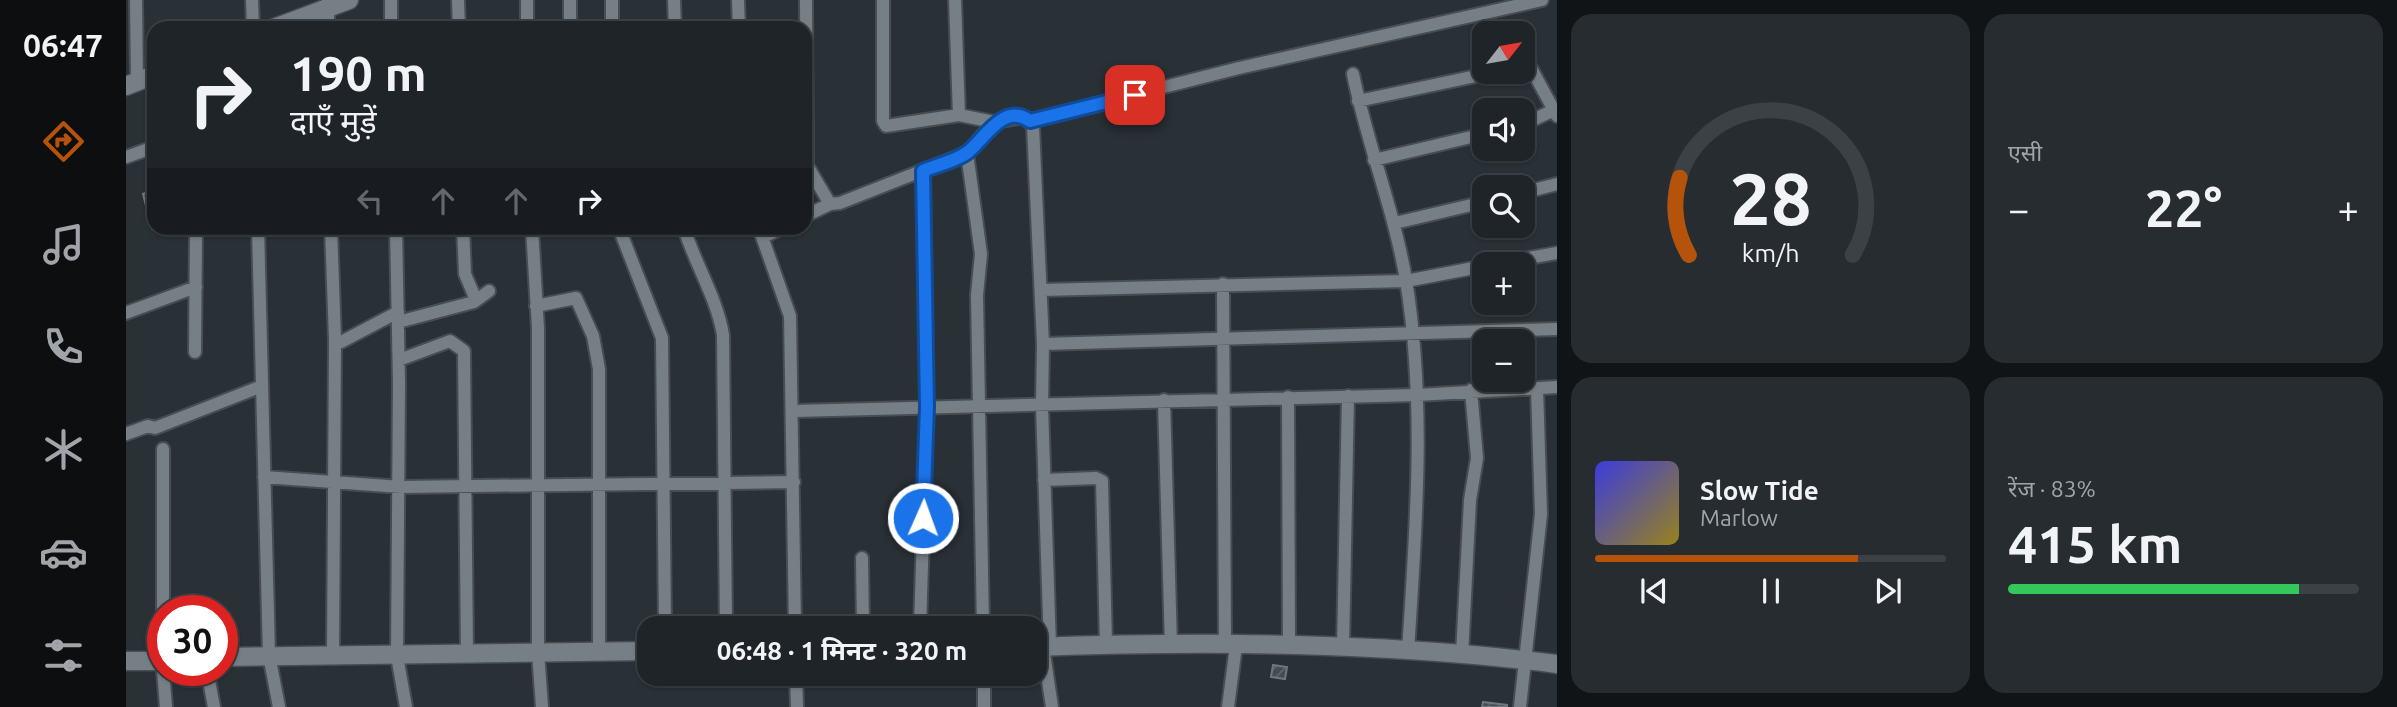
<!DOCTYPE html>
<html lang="hi">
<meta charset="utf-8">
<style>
body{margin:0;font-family:Ubuntu,"Noto Sans Devanagari",sans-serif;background:#272c30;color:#f1f3f6;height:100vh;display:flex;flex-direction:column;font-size:26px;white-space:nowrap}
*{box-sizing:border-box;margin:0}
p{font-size:23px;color:#a1a4a8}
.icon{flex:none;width:38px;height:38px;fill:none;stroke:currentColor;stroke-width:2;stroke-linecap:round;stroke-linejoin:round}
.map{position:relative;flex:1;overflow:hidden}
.drawer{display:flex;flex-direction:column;gap:14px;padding:14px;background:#111416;width:840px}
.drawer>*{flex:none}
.guide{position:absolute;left:21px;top:21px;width:665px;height:214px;border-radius:21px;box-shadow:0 2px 5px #0004,0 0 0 2px #3c4145;background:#1f2428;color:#f1f3f6;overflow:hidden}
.needle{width:46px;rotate:59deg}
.fabs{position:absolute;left:1346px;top:21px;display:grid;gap:14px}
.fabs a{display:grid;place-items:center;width:63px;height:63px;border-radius:14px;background:#1f2428;box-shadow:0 2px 5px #0004,0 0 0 2px #3c4145;font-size:35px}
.speed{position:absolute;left:21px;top:595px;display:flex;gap:14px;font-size:35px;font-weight:700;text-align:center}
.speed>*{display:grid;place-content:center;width:91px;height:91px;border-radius:50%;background:#1f2428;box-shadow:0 2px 5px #0004,0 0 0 2px #3c4145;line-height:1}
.speed .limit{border:10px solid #d22;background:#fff;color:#111}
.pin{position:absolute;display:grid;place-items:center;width:60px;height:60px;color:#fff;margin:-30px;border-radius:14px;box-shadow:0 4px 10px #0006}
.me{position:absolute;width:77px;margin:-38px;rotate:2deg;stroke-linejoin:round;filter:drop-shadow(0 0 5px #0008)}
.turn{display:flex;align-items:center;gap:24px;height:147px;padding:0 28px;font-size:32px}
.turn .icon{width:91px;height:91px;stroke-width:2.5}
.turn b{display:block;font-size:49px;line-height:60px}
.lanes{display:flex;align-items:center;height:66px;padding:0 28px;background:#0003;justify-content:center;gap:35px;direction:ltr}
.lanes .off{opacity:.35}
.big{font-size:52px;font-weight:700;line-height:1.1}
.drawer .tile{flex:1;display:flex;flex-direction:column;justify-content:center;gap:10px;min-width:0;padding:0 24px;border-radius:21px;background:#272c30}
.drawer .dial{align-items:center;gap:0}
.dial svg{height:182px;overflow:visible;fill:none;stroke:#3c4145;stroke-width:7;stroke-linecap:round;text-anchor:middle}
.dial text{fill:#f1f3f6;stroke:none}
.song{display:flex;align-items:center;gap:21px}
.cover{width:84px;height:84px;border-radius:10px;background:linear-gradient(135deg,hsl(240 70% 55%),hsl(50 70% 35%))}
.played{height:7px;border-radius:4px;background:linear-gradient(90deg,#b45309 75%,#3c4145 75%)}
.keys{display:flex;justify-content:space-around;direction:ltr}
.heat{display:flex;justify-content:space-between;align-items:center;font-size:38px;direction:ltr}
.charge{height:10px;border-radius:5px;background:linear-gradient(90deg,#34c759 83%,#3c4145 0)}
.drawer .tiles{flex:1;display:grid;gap:14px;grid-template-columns:repeat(2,1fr)}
.trip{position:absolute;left:511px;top:616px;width:410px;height:70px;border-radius:21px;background:#1f2428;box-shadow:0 2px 5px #0004,0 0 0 2px #3c4145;font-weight:700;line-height:70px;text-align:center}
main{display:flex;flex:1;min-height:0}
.menu{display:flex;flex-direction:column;width:126px;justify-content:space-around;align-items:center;background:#0c0e10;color:#a1a4a8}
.menu .icon{width:49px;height:49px}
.menu .current{color:#b45309}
.menu b{font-size:32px;color:#f1f3f6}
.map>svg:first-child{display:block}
.building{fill:url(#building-hatch);stroke:#70787f;stroke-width:2}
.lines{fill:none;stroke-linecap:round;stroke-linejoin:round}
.street-casing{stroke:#484d52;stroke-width:16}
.secondary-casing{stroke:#484d52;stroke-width:21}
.street{stroke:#777f86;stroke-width:12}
.secondary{stroke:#777f86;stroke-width:18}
.route-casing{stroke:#114b97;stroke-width:18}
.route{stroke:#1a73e8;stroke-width:12}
</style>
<main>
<nav class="menu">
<b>06:47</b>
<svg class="icon current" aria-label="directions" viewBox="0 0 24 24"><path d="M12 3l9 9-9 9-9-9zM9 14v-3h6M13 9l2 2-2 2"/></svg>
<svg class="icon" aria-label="music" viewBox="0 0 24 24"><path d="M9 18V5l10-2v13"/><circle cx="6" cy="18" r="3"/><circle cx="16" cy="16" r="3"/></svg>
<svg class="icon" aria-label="phone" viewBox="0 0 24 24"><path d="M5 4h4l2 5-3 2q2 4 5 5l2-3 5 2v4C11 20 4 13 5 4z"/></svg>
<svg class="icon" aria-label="climate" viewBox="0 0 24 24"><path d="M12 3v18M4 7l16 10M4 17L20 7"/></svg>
<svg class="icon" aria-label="car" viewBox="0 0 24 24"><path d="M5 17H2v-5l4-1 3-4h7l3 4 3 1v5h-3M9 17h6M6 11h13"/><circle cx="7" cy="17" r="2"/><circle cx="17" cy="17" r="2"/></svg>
<svg class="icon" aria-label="filters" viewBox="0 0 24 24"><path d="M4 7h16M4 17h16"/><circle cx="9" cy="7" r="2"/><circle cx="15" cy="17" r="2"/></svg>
</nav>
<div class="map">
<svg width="1431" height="707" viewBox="0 0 1431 707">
<defs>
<pattern id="building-hatch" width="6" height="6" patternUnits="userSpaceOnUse" patternTransform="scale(1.75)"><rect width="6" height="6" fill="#444c52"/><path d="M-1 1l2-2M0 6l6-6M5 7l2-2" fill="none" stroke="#5f666b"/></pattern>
</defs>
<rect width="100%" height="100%" fill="#293036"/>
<path class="building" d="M 28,190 L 30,228 L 26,229 L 17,194 Z
M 1147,665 L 1161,667 L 1159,679 L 1145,677 Z
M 1357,702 L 1381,705 L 1381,707 L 1356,707 Z"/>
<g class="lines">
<g class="street-casing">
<path id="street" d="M 10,0 L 11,82
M 126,0 L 127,28
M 202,0 L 202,28
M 265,0 L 265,28
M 332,0 L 333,28
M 401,0 L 401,28
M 444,0 L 444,28
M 486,0 L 486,28
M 548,0 L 549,28
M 612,0 L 613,28
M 680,0 L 681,165 L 704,204 L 714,203 L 841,153 L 868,122
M 757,0 L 757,121 L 760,126 L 833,115 L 868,122 L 898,117 L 907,126 L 917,344 L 916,406 L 924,647
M 829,0 L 833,115
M 1396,63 L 1405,68 L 1431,116
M 1227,74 C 1241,144 1268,209 1280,280 C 1300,403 1290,527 1282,651
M 1232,101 L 1369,72
M 904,121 L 1113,68 L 1416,0
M 1396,125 L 1428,110
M 841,153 L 855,254 L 851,295 L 857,628
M 0,157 L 28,147
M 1248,160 L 1358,134
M 1396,193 L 1431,184
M 679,216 L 704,204
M 1269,223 L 1358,202
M 132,228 L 143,655 L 153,707
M 205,228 L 209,340 L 215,342 L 272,312
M 270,228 L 273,383 L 271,656 L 280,707
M 337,228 L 339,274 L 350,300
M 406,228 L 412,328 L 412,652 L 416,707
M 460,228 L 494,228
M 493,228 L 536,338 L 539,628
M 558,228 C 569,264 591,298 597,335 L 600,628
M 633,228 L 664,316 L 669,628
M 637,237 L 656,228
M 1370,264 L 1431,253
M 1097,284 L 1099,646
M 915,290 L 1280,281 L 1358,266
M 410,306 L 450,298 L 467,336 L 473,369 L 473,650
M 0,313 L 70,287
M 272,322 L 348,302 L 363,291
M 917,344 L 1431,329
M 69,352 L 70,228
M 273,360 L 324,341 L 338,351 L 341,654
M 1162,397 L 1163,647
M 1038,400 L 1045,646
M 668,411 L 1291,395 L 1431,387
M 0,434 L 22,426 L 29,428 L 136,386
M 37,449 L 37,611
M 138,477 L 275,487 L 668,482
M 918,480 L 970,478 L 976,481 L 980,644
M 736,558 L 737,628
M 37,624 L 37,666
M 794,628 L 801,407 L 797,171
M 917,647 L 926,707
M 1217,649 L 1222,396
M 207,655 L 209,340
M 1336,655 L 1344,500 L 1351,458 L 1345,390
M 37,670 L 40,707
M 81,670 L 88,707
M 670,674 L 671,707
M 858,674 L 858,707
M 1102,707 L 1110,646
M 1394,707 L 1415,514 L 1411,388"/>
</g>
<g class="secondary-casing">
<path id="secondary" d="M 148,28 L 223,0
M 0,86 L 28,75
M 908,647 C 1081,641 1259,642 1431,664
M 96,657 L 523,651
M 0,661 L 37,661"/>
</g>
<use href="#street" class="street"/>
<use href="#secondary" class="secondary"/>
</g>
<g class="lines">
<g class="route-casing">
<path id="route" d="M 797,518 L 801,407 L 797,171 C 810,165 831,161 842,152 C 859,138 878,102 904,121 L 1009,95"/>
</g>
<use href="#route" class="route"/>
</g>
</svg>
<div class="fabs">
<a><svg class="needle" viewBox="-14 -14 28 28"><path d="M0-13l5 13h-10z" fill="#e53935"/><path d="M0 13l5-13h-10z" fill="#a1a4a8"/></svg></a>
<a><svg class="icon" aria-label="sound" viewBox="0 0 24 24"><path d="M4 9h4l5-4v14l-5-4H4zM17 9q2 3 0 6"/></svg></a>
<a><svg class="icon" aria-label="search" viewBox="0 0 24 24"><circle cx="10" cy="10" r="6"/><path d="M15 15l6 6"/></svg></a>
<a>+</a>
<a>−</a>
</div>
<div class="speed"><div class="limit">30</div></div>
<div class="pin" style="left:1009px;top:95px;background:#d93025"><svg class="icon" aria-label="arrive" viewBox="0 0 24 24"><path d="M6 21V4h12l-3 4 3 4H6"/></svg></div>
<svg class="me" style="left:797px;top:518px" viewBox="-20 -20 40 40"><circle r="17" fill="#1a73e8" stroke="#fff" stroke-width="3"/><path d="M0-11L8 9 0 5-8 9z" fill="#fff"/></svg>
<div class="trip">06:48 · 1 मिनट · 320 m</div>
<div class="guide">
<div class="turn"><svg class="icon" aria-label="right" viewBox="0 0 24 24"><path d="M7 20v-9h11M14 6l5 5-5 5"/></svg><div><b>190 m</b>दाएँ मुड़ें</div></div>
<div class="lanes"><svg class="icon off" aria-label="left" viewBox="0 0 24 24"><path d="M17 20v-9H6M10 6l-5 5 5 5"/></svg><svg class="icon off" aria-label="ahead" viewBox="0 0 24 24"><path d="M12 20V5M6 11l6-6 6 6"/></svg><svg class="icon off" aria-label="ahead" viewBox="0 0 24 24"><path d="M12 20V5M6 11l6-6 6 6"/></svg><svg class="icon" aria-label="right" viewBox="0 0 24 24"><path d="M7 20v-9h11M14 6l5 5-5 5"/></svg></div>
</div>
</div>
<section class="drawer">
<div class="tiles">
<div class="tile dial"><svg viewBox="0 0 100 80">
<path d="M14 69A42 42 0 1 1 86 69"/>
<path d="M14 69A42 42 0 0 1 10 35" stroke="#b45309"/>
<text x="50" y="56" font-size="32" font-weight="700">28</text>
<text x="50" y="72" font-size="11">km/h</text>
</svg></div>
<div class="tile"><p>एसी</p>
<div class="heat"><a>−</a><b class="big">22°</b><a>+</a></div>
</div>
<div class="tile">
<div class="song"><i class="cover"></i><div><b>Slow Tide</b><p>Marlow</p></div></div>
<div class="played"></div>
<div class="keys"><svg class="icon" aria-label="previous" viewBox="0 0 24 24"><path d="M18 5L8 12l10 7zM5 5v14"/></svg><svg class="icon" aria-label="pause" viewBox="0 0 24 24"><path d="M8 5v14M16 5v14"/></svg><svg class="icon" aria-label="next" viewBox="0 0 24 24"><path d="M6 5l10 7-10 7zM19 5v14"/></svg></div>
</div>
<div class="tile"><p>रेंज · 83%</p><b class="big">415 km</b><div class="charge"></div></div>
</div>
</section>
</main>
